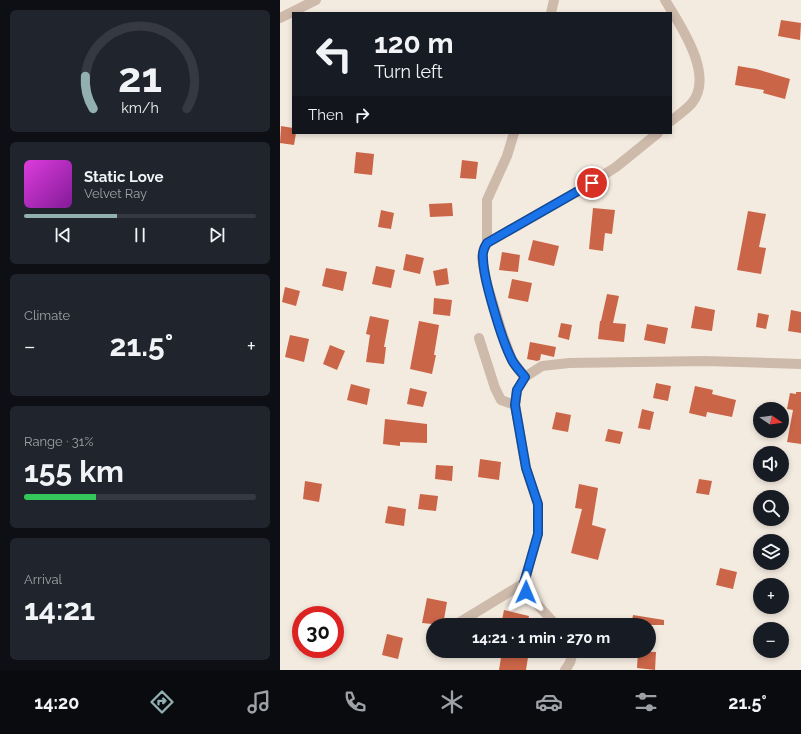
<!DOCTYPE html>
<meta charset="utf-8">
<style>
body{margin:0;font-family:Raleway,sans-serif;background:#20242c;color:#f1f3f6;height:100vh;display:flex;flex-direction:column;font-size:15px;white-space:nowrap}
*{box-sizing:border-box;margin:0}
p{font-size:13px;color:#9ea1a6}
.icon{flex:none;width:22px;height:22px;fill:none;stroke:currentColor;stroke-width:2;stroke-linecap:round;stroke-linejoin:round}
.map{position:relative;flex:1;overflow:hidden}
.sheet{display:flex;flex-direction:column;gap:10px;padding:10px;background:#0d0f14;width:280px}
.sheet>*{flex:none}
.hud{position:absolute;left:12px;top:12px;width:380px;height:122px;border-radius:0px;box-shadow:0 2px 6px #0003;background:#171b24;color:#f1f3f6;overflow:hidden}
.needle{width:26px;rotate:103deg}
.tools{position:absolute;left:473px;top:402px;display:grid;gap:8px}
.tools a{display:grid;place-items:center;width:36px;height:36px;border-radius:50%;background:#171b24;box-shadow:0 2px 6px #0003;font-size:20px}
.speed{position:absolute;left:12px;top:606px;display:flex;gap:8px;font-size:20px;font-weight:700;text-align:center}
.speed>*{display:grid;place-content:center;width:52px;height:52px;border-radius:50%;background:#171b24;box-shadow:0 2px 6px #0003;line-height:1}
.speed .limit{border:6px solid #d22;background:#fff;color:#111}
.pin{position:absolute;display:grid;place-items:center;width:34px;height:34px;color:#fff;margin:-17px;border:2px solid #fff;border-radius:50%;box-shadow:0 1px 4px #0007}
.me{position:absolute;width:44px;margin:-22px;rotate:1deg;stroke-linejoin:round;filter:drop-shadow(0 0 3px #0008)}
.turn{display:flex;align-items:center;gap:14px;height:84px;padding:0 16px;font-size:18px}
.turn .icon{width:52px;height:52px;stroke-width:2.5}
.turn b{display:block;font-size:28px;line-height:34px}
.then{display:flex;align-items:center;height:38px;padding:0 16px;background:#0003;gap:8px;font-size:15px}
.big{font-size:30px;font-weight:700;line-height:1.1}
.sheet .widget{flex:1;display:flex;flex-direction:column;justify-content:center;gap:6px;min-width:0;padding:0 14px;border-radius:6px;background:#20242c}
.sheet .dial{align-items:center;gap:0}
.dial svg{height:104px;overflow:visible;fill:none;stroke:#363941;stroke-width:7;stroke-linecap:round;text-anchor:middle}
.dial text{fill:#f1f3f6;stroke:none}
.song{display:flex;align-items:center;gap:12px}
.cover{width:48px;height:48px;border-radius:6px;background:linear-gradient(135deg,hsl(300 70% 55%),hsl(290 70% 35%))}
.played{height:4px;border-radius:2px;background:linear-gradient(90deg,#92afb2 40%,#363941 40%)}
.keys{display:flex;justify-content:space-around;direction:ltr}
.heat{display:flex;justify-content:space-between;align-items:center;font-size:22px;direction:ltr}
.charge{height:6px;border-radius:3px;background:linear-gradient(90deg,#34c759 31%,#363941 0)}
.trip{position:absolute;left:146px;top:618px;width:230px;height:40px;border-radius:20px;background:#171b24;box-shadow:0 2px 6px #0003;font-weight:700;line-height:40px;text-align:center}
.dock{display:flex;height:64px;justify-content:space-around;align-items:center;background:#090b0e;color:#9ea1a6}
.dock .icon{width:28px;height:28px}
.dock .current{color:#92afb2}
.dock b{font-size:18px;color:#f1f3f6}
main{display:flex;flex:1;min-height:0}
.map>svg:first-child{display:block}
.building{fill:#ca6548}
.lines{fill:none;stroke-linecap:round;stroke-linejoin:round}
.street{stroke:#cebaab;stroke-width:10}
.route-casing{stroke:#114b97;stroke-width:10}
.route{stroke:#1a73e8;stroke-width:7}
</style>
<main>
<section class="sheet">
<div class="widget dial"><svg viewBox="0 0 100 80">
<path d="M14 69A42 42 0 1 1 86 69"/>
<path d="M14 69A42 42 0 0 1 8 44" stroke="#92afb2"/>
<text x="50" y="56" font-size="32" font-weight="700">21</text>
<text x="50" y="72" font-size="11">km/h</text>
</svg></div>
<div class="widget">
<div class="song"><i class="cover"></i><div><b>Static Love</b><p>Velvet Ray</p></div></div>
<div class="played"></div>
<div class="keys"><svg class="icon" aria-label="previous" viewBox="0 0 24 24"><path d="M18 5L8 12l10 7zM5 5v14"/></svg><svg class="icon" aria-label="pause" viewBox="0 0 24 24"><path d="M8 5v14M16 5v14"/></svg><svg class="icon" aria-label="next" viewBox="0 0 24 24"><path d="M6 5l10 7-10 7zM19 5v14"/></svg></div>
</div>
<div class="widget"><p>Climate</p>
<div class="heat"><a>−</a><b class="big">21.5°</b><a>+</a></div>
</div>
<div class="widget"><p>Range · 31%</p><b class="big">155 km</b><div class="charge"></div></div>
<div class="widget"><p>Arrival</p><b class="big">14:21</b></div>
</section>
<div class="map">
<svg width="521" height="670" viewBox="0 0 521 670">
<rect width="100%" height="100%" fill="#f4ebe0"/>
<path class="building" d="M 501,20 L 521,23 L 520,40 L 498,36 Z
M 458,66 L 476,69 L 510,79 L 505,99 L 483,93 L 484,90 L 455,85 Z
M 1,126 L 13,128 L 13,133 L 16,133 L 14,145 L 0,143 Z
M 76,152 L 94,154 L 92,175 L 74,173 Z
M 182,160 L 198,162 L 196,179 L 180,178 Z
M 172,203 L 173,216 L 150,217 L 149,204 Z
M 313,208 L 335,210 L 332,234 L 325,233 L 323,251 L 309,249 Z
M 101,210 L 114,213 L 111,229 L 98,227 Z
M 468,211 L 486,214 L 479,247 L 486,248 L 481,274 L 457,270 Z
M 253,240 L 279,246 L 274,266 L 248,260 Z
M 222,252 L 240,255 L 238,272 L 219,270 Z
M 126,254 L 144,258 L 140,274 L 123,270 Z
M 96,266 L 115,270 L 111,288 L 92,284 Z
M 46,268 L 67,272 L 63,291 L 42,286 Z
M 167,268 L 169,284 L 156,286 L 153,271 Z
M 232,279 L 252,283 L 248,302 L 228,298 Z
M 5,287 L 20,291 L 16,306 L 2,302 Z
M 327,294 L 339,296 L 333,323 L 346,324 L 344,342 L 318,339 L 320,321 L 321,321 Z
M 154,298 L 172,300 L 170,316 L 153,314 Z
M 415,306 L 435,310 L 432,331 L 411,328 Z
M 511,310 L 521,312 L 521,333 L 508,331 Z
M 478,313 L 489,315 L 486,329 L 476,327 Z
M 90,316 L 109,320 L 104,347 L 106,347 L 104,364 L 86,362 L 90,335 L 86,334 Z
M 139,321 L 159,325 L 154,355 L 156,355 L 152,374 L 130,369 Z
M 281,323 L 292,325 L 289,340 L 278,337 Z
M 367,324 L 388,328 L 385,344 L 364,340 Z
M 10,335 L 29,339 L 24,362 L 5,357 Z
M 250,342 L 276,347 L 274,357 L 261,354 L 260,360 L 257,361 L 247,359 Z
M 50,345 L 65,351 L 57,370 L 43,364 Z
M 376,383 L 391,386 L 388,401 L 373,398 Z
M 71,384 L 90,389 L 87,405 L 67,400 Z
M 415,386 L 433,390 L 432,394 L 456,400 L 452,417 L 427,412 L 426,417 L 409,413 Z
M 130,388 L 147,392 L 143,407 L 127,404 Z
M 516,392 L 521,392 L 521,444 L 507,442 L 513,410 L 507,409 L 510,393 L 516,394 Z
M 362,409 L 374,412 L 370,430 L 358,428 Z
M 276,412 L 291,415 L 288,432 L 272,429 Z
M 105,419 L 147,424 L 147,443 L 120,442 L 120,446 L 103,444 Z
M 328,429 L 343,432 L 340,444 L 325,441 Z
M 200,459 L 221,462 L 219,480 L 198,477 Z
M 156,465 L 173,466 L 172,481 L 155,479 Z
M 419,479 L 432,481 L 429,495 L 416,493 Z
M 25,481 L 42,484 L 39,502 L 23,499 Z
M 299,484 L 318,488 L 312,525 L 326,529 L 318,560 L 291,553 L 302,509 L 295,508 Z
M 140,494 L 158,496 L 156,511 L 138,509 Z
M 108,506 L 126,509 L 124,526 L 105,523 Z
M 440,568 L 457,572 L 453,589 L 436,585 Z
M 147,598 L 167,602 L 163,625 L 142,623 Z
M 224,610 L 249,616 L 247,625 L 221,625 Z
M 353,615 L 384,620 L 384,625 L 351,625 Z
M 107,634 L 123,638 L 118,659 L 102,655 Z
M 222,651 L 249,651 L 246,670 L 219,670 Z
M 358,651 L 376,652 L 375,670 L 357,668 Z"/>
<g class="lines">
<path class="street" d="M 385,0 C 400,25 435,75 412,103 C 406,110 398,115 391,121
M 271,13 L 274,0
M 0,18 L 36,0
M 378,133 L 336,167 L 300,190 L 207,243 L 204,248 L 202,258 L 206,281 L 223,336 L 232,360 L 245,377 L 262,366 L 289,363 L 425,361 L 521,364
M 207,243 L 207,200 L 227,156 L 234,133
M 199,338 L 215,388 L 221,400 L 235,405
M 245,377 L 237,390 L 235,405 L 246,468 L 258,505 L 258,534 L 244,583 L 246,592 L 276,625
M 175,625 L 244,583
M 285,670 C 290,664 293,658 291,651"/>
</g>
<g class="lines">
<g class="route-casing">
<path id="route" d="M 246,592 L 244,583 L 258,534 L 258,504 L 246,468 L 235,405 L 237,390 L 245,377 C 241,372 235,366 232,360 C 222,341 203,278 203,258 C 202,253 204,248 207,243 L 312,183"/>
</g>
<use href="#route" class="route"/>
</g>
</svg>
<div class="tools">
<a><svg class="needle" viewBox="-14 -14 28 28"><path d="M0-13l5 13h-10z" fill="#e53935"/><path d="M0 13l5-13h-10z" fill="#9ea1a6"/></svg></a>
<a><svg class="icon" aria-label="sound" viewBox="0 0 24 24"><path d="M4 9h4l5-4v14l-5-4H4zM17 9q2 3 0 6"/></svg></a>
<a><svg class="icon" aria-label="search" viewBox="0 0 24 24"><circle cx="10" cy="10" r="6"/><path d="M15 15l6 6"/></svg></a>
<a><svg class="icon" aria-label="layers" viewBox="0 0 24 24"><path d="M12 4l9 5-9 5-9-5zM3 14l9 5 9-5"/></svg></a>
<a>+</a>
<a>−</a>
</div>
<div class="speed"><div class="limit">30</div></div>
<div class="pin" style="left:312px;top:183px;background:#d93025"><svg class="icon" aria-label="arrive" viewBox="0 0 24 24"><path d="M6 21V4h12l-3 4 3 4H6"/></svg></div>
<svg class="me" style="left:246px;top:592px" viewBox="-20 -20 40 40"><path d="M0-17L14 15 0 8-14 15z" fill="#1a73e8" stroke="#fff" stroke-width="4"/></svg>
<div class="trip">14:21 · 1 min · 270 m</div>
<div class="hud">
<div class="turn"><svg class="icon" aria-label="left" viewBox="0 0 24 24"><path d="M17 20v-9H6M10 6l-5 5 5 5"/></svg><div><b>120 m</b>Turn left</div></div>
<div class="then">Then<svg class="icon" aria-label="right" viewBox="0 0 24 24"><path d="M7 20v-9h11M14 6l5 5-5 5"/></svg></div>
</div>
</div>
</main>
<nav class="dock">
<b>14:20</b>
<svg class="icon current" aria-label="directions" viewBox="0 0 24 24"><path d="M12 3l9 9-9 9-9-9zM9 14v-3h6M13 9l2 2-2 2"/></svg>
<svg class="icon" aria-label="music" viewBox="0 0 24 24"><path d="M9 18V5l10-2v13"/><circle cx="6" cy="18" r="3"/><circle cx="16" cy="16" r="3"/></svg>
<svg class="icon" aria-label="phone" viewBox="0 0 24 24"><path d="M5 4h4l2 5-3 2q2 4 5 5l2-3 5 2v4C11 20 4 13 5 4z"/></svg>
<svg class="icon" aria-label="climate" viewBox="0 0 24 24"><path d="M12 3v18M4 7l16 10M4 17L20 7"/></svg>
<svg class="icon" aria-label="car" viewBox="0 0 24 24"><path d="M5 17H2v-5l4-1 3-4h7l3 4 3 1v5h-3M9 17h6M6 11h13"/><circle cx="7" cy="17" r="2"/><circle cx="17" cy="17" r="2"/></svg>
<svg class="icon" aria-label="filters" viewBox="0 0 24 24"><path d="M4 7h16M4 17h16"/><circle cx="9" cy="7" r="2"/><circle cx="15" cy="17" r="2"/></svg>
<b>21.5°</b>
</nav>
